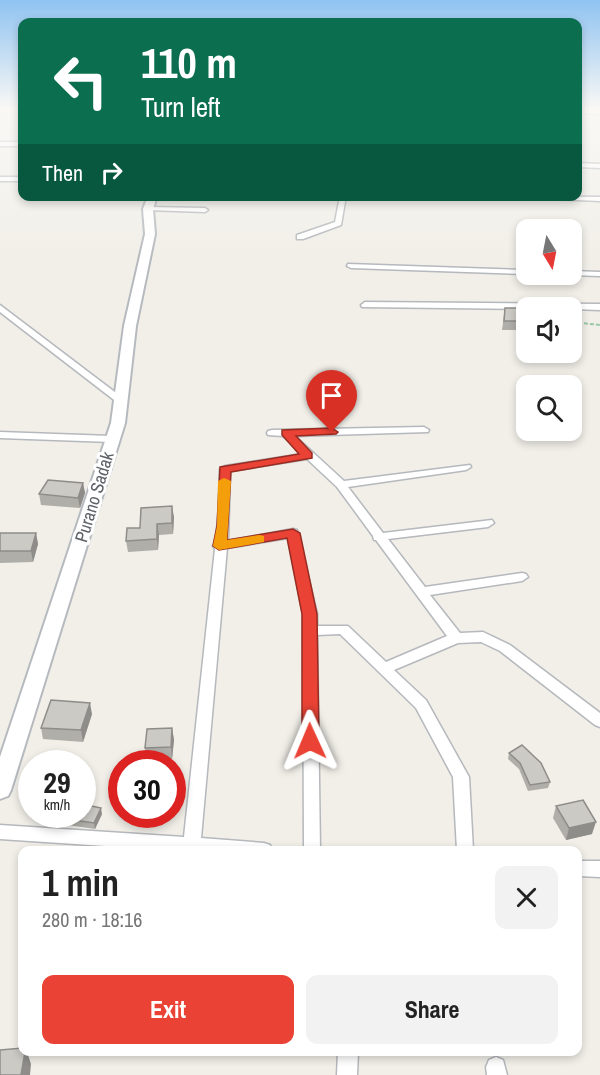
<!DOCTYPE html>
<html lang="en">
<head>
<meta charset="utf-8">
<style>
	body { margin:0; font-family:"Archivo Narrow",sans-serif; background:#f2f2f2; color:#222; height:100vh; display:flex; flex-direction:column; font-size:22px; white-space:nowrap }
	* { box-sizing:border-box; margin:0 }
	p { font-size:20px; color:#767676 }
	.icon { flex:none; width:33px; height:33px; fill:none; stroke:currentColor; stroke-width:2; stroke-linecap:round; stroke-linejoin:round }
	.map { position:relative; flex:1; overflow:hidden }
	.panel { position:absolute; left:18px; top:846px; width:564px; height:210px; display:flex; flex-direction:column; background:#fff; border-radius:12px; box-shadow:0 3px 9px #0003 }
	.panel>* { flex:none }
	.hud { position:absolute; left:18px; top:18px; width:564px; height:183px; border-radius:12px; box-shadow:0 3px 9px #0003; background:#0b6e4f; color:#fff; overflow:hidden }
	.needle { width:39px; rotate:170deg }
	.buttons { position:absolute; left:516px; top:219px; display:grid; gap:12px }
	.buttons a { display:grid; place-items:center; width:66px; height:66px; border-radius:12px; background:#fff; box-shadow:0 3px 9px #0003; font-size:30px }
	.speed { position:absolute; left:18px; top:750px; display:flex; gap:12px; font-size:30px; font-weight:700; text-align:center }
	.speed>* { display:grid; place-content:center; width:78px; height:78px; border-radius:50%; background:#fff; box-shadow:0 3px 9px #0003; line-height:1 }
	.speed small { font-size:15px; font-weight:400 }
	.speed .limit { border:9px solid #d22; background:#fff; color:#111 }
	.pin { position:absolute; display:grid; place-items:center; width:51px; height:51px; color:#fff; margin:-62px -26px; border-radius:50% 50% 50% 0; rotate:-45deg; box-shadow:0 0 6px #0007 }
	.pin .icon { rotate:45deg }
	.me { position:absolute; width:66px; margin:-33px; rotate:359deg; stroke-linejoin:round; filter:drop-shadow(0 0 4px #0008) }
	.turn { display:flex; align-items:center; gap:21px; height:126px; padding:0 24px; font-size:27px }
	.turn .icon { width:78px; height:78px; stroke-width:2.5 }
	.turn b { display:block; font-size:42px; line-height:51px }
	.then { display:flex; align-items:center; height:57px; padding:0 24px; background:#0003; gap:12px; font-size:22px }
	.round { display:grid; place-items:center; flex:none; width:63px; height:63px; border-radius:12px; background:#f2f2f2 }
	.summary { display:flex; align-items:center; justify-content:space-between; height:102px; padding:0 24px }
	h1 { font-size:36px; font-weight:700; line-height:45px }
	.primary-button { display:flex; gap:12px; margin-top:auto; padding:12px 24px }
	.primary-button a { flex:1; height:69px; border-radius:12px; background:#ea4335; color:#fff; font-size:24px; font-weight:700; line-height:69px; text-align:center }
	.primary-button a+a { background:#f2f2f2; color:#222 }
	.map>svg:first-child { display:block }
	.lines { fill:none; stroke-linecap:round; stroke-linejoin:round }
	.minor-casing { stroke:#b5b8bc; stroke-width:3 }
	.secondary-casing { stroke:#b6babf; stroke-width:4 }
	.path { stroke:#9cc7a9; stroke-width:2; stroke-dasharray:4 2; stroke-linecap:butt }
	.minor { fill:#fff; fill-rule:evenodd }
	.secondary { fill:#fff; fill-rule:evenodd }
	.wall { fill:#afaea9 }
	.shaded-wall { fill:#8f8d8a }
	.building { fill:#cccac5; stroke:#8f8d8a; stroke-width:1.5 }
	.route { fill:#ea4335; stroke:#982c22; stroke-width:1.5 }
	.slow { fill:#f59e0b }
	.labels { text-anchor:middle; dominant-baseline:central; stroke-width:6; stroke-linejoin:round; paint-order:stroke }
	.street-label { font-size:18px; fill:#5f6368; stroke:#fff }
</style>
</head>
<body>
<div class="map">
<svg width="600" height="1075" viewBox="0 0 600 1075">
	<rect width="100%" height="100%" fill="#f1efe8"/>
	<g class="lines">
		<defs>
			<g id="minor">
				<path d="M578,109L600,110V114L578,113Z"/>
				<rect x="0" y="142" width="22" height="4"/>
				<path d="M578,163L600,164V168L578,167Z"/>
				<rect x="0" y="177" width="22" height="4"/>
				<path d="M340,196H346L341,225L303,239H297V235L335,222Z"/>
				<path d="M528,196L600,197V201L531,198Z"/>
				<path d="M148,207L205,208L208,210L205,212L146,210L145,209Z"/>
				<path d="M348,264L526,270V274L351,268L347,266Z"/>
				<path d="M572,271L600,272V276L569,275L572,274Z"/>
				<path d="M365,302L600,304V310L572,309V308L526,309L362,307L361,305Z"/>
				<path d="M0,305L124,399V403H118L0,312Z"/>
				<path d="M424,427L429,430L428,432L295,436L344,481L470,465L471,467L466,470L348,487L383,533L492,520L494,523L488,527L388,539L425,587L522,573L526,574L528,577L522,581L430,595L460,633L483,632L510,645L600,713V727L595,725L500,651L481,642L458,643L394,670L426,700L469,777L473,850H457L453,777L416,708L340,634L317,635L320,850H304L303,614L288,538L227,548L201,838L264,843L270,845L272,850H165L0,839V825L184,837L215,549L213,546C220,534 219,486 220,469L225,466L302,454L283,436L268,435L267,433L268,431L272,430ZM307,459L337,487L373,536L374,540H376L447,636L386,662L348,626H317V614L297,530L293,529L228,541L230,471Z"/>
				<path d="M0,432L111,436L116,439L111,442L0,438Z"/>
				<path d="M578,861H600V877L578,876Z"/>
				<path d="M338,1052H358L357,1075H337Z"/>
				<path d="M496,1057L503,1060L507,1075H487L486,1067L489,1060Z"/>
			</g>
			<path id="secondary" d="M148,196H157L153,209L155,234L136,326L125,423L11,790L8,796L0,799V757L111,423L124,326L145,234L143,209Z"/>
		</defs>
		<use href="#minor" class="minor-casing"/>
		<use href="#secondary" class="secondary-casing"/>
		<path class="path" d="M572,322L600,325"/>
		<use href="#minor" class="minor"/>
		<use href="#secondary" class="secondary"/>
	</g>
	<g class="wall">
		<path d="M505,308H526V330H502Z"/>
		<path d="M83,483L85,493L80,508L41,505L39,494Z"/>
		<path d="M174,517L173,534L159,535L158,550L128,552L126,541L140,528Z"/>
		<path d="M0,533H36L38,544L33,562L0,563Z"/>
		<path d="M92,714L83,742L43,739L41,728Z"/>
		<path d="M172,728L174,740L172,759L147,760L145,748Z"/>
		<path d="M509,753L550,782L548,788L528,791L519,769L508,759Z"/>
		<path d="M32,765V802H29L26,791Z"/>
		<path d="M556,806L592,834L566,840L553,818Z"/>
		<path d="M102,814L95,829L67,825L66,819Z"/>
	</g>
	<g class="shaded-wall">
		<path d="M83,483L85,493L80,508L78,498Z"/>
		<path d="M172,506L174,517L173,534L172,523Z"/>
		<path d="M157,524L159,535L158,550L157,539Z"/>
		<path d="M36,533L38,544L33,562L31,551Z"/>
		<path d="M90,703L92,714L83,742L81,730Z"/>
		<path d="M172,728L174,740L172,759L171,747Z"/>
		<path d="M101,808L102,814L95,829L94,823Z"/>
		<path d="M596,822L592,834L566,840L569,828Z"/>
		<path d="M25,1052H27L31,1064L30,1075H21Z"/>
	</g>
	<g class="building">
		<path d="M505,308H526V321H504Z"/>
		<path d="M48,480L83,483L78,498L39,494Z"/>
		<path d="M172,506V523L157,524V539L126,541L127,528H140L141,508Z"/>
		<path d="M0,533H36L31,551H0Z"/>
		<path d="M51,700L90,703L81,730L41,728Z"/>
		<path d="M172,728L171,747L145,748L147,729Z"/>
		<path d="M522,745L541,763L550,782L530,785L520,763L509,753Z"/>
		<path d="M30,765H32V790L26,791Z"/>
		<path d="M583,800L596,822L569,828L556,806Z"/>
		<path d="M82,804L101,808L94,823L66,819L68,814H82Z"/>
		<path d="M22,1048V1052H25L21,1075H0V1050Z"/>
	</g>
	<linearGradient id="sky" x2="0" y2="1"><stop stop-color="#8fc3f1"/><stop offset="0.42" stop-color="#f9f8f5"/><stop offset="1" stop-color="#f9f8f5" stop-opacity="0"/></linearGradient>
	<rect width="600" height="258" fill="url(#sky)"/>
	<path class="route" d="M332,428L338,432L336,434L296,436L312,453V458L231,472L227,540L293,529L300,533L317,614L319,741L316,746H304L302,741V614L287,538L219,550L213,546L217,526L220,467L299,454L282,435V430Z"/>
	<path class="slow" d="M224,478L231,481L227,540L259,535L264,536V542L219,550L213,546L217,526L218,481Z"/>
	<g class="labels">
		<g class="street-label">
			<text transform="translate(94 497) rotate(-73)">Purano Sadak</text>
		</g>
	</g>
</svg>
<div class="buttons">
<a><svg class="needle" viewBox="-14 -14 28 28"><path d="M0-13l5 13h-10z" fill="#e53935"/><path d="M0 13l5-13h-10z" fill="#767676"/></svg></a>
<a><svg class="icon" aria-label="sound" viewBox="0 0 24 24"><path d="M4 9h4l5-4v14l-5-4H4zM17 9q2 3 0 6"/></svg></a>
<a><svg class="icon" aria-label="search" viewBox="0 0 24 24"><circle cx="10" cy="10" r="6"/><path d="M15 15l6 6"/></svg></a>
</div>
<div class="speed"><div>29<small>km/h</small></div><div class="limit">30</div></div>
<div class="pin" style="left:332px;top:432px;background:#d93025"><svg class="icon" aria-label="arrive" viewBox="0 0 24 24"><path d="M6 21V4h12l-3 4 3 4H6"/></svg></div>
<svg class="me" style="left:310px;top:741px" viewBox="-20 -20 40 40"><path d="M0-17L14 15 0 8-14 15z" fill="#ea4335" stroke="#fff" stroke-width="4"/></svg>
<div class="hud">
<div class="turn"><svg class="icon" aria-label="left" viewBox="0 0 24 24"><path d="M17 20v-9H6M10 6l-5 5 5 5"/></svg><div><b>110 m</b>Turn left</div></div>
<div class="then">Then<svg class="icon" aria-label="right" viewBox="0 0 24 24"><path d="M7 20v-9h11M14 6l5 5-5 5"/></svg></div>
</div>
<section class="panel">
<div class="summary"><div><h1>1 min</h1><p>280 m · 18:16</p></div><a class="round"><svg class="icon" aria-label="close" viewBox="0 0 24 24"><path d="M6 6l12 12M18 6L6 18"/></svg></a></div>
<div class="primary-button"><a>Exit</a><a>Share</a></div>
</section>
</div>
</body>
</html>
